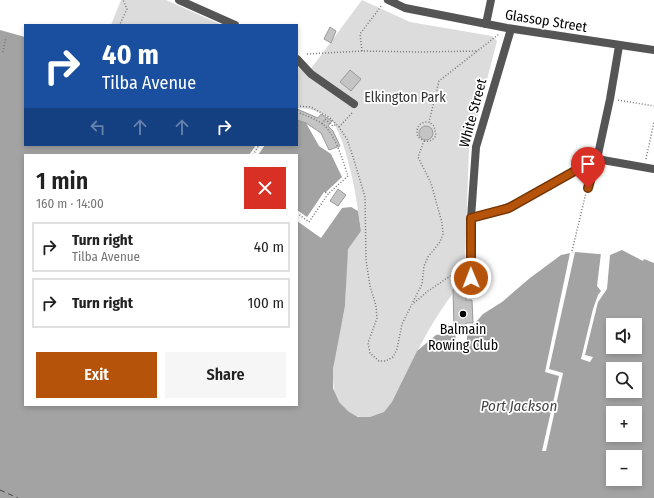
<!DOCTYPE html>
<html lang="en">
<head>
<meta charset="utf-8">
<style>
	body { margin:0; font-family:"Fira Sans Condensed",sans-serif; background:#f6f6f6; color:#222; height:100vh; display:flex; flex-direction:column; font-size:15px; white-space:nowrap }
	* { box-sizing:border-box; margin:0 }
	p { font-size:13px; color:#767676 }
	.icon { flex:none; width:22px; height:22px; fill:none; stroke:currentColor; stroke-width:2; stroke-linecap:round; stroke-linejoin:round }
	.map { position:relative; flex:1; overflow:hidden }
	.drawer { position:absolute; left:24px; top:154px; width:274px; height:252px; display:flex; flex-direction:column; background:#fff; border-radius:0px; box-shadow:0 2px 6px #0003 }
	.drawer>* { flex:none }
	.hud { position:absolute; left:24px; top:24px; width:274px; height:122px; border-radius:0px; box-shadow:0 2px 6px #0003; background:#1a4fa0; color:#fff; overflow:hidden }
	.controls { position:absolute; left:606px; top:318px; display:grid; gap:8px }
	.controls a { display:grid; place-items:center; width:36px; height:36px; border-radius:0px; background:#fff; box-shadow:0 2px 6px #0003; font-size:20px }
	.pin { position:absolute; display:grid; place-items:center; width:34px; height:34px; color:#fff; margin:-41px -17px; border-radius:50% 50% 50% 0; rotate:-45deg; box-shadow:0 0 4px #0007 }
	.pin .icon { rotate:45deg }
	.me { position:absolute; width:44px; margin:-22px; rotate:359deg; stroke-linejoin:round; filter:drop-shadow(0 0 3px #0008) }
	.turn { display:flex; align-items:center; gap:14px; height:84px; padding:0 12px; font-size:18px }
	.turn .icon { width:52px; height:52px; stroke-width:2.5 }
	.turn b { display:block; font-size:28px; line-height:34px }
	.lanes { display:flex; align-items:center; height:38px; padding:0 12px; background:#0003; justify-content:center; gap:20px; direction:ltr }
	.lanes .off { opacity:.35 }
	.round { display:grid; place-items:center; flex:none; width:42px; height:42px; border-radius:0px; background:#f6f6f6 }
	.headline { display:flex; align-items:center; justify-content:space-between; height:68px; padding:0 12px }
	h1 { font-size:24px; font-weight:600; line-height:30px }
	.action { display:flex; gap:8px; margin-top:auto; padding:8px 12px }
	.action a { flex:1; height:46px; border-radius:0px; background:#b45309; color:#fff; font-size:16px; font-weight:600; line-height:46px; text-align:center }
	.action a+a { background:#f6f6f6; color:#222 }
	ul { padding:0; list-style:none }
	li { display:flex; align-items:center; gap:12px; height:50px; margin:0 8px 6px; padding:0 4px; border:2px solid #e0e0e0; border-radius:0px }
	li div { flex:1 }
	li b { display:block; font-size:15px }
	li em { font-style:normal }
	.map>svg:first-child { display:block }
	.green { fill:#dcdcdc }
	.water { fill:#a3a3a3; fill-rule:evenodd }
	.pier { fill:#fff }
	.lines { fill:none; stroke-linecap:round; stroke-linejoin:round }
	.ferry { stroke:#444; stroke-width:1; stroke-dasharray:5 4; stroke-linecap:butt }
	.building { fill:#c4c4c4; stroke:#999 }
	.path { stroke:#777; stroke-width:1.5; stroke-dasharray:1 2; stroke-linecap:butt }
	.lane { stroke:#555; stroke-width:4 }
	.street { stroke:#555; stroke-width:8 }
	.route-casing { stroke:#753606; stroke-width:10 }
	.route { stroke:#b45309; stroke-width:7 }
	.poi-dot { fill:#000; stroke:#fff; stroke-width:1.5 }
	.labels { text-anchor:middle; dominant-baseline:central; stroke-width:3.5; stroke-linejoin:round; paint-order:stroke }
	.street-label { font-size:14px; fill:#000; stroke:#fff }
	.park-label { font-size:14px; fill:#333; stroke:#fff }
	.poi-label { font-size:14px; fill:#000; stroke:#fff }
	.water-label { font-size:15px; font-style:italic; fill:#444; stroke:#fff }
</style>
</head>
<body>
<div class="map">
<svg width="654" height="498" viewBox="0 0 654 498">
	<rect width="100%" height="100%" fill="#fff"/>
	<g class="green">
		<path d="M121,0H166L222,25H111Z"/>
		<path d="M362,0L410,22L492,36L497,41L469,149L465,263L469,274C448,297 431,324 417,352C409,365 395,406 383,413C373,418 361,419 351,414C317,396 341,334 345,306C347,288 344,269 347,251C349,244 357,236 361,231C357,200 352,170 342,141C339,135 337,127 333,122C325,112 309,108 297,108V67L307,74Z"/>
	</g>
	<g class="water">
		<path d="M0,30L25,37V145H256L249,155H25V405H297V221L321,238L342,208L351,207L358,211L361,231L348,249L345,306L333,369V388L339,402L349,412L358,417H370L384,412L392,402L417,351L436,335L469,330L483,314L502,302L530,278L561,255L575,252L610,255L622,250L643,261L644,259L654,263V498H0ZM613,325H635V347H613ZM613,369H635V391H613ZM613,413H635V435H613ZM613,457H635V479H613Z"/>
		<path d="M297,120L306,123L319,146L331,154L342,177L326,192H324L307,217L297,210V155H258L265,145H297Z"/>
	</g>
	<g class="pier">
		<path d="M575,252L549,369L563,373L546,451H542L559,376L545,372L570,253Z"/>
		<path d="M601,253L610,255L607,289L598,302L585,355L593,357L590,362L581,359L593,309L598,295L601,291L597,286Z"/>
		<path d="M473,323V331H467V342H456L455,331H446L468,328Z"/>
	</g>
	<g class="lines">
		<path class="ferry" d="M0,490L18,498"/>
	</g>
	<g class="building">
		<path d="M330,27L336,31L331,43L324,39Z"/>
		<path d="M350,70L361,79L351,91L340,82Z"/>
		<path d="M297,109L318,118L321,114L332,121L328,126L333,131L340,146L329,150L321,133L306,123L297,120Z"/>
		<circle cx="426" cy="133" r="7"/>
		<path d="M338,189L346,195L338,206L330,201Z"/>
		<path d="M453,289H466V300H472L473,323H466V327L454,328Z"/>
	</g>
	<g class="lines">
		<g class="path">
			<path d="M122,25L120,24L127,9L123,0"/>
			<path d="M362,51L360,34L382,5"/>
			<path d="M3,52L6,37"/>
			<path d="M307,54L362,51L420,52L478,51"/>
			<path d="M618,100L654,106"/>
			<path d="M297,106L311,107L330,118L339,127L347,139L354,160L365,197L366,260L370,286L376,306L377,318L368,343L370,353L379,361H386L393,357L397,349L402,324L422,284L424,266L428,257L440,242L443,234L442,223L431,183L418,157L424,141L418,137C415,129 419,121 429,122L439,81L499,34"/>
			<path d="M297,112C307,116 317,119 325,126C336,137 343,161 348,176L328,194"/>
			<path d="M322,124L325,119L333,126L337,124"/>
			<path d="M339,127L353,112"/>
			<path d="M424,141C429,142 434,140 436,135L434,126L429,122"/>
			<path d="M253,155L259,145"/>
			<path d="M646,159L654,122"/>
			<path d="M297,213L309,222L328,194L325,192"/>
			<path d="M572,251L586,193"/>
			<path d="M414,303L428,291L462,268"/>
		</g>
		<path class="lane" d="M588,188L596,160"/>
		<g class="street">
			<path d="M179,0L235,25"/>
			<path d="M388,0L405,8L507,28L654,50"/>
			<path d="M486,24L491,0"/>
			<path d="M297,59L311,74L354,104"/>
			<path d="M597,159L610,99L619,46"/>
			<path d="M597,159L654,169"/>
			<path d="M471,218L500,210L516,204L597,159"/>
			<path d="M471,279V218L476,147L511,29"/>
		</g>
	</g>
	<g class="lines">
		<defs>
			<path id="route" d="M471,278V218L509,208L596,159L588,188"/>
		</defs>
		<use href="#route" class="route-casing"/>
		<use href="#route" class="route"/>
	</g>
	<circle class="poi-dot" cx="463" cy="314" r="4"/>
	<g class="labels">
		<g class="street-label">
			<text transform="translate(546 21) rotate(9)">Glassop Street</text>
			<text transform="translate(473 113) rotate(-75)">White Street</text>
		</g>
		<g class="park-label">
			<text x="405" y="97">Elkington Park</text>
		</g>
		<g class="poi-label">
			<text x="463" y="329">Balmain<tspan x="463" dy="16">Rowing Club</tspan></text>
		</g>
		<g class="water-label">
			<text x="519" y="406">Port Jackson</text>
		</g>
	</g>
</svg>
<div class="controls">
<a><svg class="icon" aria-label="sound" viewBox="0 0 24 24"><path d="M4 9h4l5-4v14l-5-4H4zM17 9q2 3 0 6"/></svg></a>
<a><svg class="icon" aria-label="search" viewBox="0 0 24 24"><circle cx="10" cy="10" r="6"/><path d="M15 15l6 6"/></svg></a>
<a>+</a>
<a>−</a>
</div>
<div class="pin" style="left:588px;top:188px;background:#d93025"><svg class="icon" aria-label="arrive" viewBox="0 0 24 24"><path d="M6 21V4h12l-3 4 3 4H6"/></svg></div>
<svg class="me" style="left:471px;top:278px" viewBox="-20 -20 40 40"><circle r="17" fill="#b45309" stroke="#fff" stroke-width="3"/><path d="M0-11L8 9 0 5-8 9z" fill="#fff"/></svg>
<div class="hud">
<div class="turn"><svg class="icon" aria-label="right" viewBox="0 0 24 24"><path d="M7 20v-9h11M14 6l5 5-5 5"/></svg><div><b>40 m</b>Tilba Avenue</div></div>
<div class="lanes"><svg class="icon off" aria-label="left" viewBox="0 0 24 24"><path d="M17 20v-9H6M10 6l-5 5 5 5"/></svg><svg class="icon off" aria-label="ahead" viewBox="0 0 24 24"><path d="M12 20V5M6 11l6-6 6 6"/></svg><svg class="icon off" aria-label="ahead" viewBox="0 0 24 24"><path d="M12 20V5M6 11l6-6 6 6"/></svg><svg class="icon" aria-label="right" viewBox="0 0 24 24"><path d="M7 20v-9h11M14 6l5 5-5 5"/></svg></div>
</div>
<section class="drawer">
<div class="headline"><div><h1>1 min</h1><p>160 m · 14:00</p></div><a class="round" style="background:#d93025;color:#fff"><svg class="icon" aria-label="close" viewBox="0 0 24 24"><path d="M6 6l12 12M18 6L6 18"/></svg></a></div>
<ul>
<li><svg class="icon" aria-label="right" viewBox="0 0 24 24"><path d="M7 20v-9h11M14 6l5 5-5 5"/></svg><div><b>Turn right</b><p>Tilba Avenue</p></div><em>40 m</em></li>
<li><svg class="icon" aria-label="right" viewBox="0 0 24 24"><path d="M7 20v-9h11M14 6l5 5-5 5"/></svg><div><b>Turn right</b></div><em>100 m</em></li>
</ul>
<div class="action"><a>Exit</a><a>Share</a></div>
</section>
</div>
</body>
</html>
